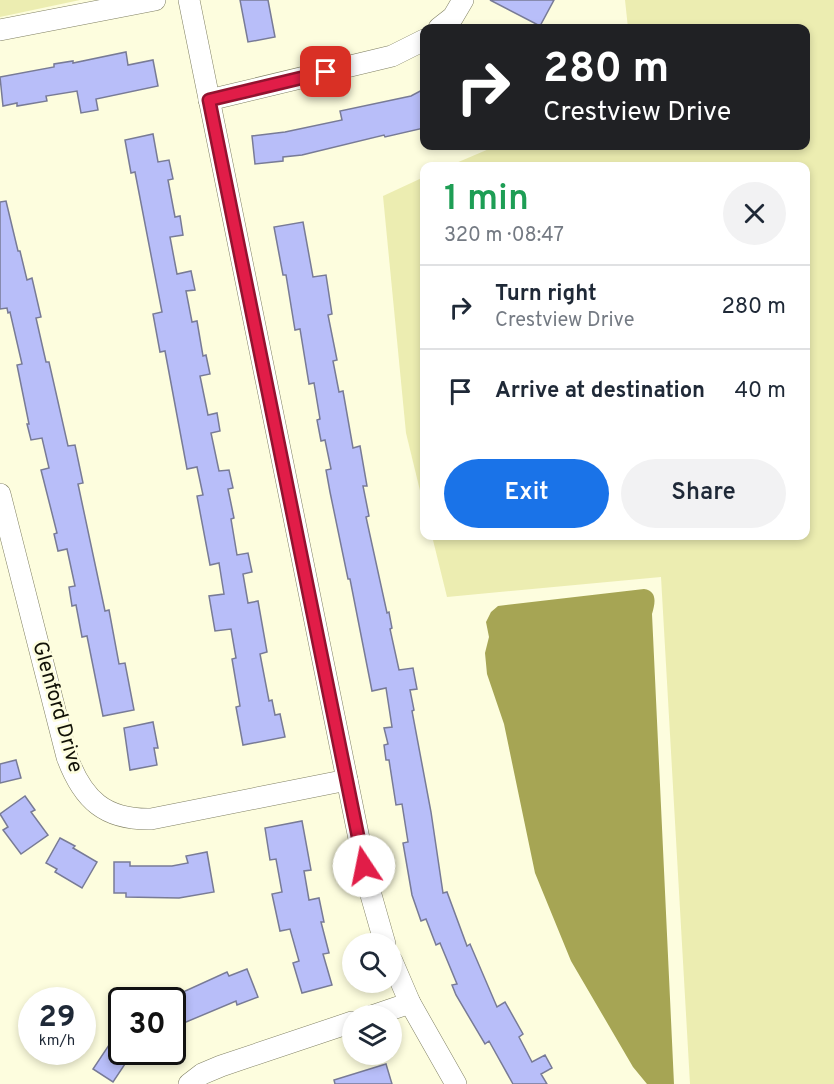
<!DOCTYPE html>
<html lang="en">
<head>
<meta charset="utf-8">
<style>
	body { margin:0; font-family:Overpass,sans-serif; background:#f2f2f3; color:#1f2937; height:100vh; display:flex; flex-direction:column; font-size:22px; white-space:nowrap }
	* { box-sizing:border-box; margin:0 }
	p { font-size:20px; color:#747a83 }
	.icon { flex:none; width:33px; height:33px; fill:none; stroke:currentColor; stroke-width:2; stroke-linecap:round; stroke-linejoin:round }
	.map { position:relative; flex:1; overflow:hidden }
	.panel { position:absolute; left:420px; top:162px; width:390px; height:378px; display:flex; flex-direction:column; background:#fff; border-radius:12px; box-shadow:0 3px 9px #0003 }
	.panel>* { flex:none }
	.hud { position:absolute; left:420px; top:24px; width:390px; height:126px; border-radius:12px; box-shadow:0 3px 9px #0003; background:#202124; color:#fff; overflow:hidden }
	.tools { position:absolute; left:342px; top:933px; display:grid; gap:12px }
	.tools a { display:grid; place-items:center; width:60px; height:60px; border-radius:50%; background:#fff; box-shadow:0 3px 9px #0003; font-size:30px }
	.speed { position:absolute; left:18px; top:987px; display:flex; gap:12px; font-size:30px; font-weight:700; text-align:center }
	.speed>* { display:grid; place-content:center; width:78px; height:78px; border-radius:50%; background:#fff; box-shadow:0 3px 9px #0003; line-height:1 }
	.speed small { font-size:15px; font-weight:400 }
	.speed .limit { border:3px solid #111; border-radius:9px; background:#fff; color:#111 }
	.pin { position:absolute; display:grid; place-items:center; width:51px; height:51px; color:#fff; margin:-26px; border-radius:12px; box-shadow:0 3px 9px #0006 }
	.me { position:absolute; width:66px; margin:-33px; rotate:349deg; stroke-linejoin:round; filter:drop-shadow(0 0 4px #0008) }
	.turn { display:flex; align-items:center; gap:21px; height:126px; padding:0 24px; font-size:27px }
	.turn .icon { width:78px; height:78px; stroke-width:2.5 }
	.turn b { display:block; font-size:42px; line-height:51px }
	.round { display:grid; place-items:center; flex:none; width:63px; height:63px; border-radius:32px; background:#f2f2f3 }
	.headline { display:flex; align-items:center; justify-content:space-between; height:102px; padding:0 24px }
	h1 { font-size:36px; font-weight:600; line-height:45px; color:#1e9e55 }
	.button { display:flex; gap:12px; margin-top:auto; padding:12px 24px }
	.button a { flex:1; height:69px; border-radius:36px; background:#1a73e8; color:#fff; font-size:24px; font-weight:600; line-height:69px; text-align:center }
	.button a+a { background:#f2f2f3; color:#1f2937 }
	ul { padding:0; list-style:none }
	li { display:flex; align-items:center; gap:18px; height:84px; padding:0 24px; border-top:2px solid #e0e1e3 }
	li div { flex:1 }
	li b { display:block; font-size:22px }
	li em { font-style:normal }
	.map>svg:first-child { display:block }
	.green { fill:#ecedb1 }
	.water { fill:#a6a554 }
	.building { fill:#b8bef9; stroke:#787b96; stroke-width:1.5 }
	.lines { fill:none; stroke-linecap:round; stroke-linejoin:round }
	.street-casing { stroke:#808064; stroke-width:22 }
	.street { stroke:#fff; stroke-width:21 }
	.route-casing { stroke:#92132f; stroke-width:15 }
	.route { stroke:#e11d48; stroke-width:10 }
	.labels { text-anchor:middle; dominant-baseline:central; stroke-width:5; stroke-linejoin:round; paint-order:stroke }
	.street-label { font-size:21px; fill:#121208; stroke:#fdfdde }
</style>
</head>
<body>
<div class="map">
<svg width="834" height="1084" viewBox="0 0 834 1084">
	<rect width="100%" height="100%" fill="#fdfdde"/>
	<g class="green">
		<path d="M0,0H80L0,17Z"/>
		<path d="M625,0H834V1084H690L661,577L447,597L432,536H806V166H449L496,146H806V28H628Z"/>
		<path d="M424,177V507L406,433L383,196Z"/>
	</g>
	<path class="water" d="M644,589C658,591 655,604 652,614L674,1084H647L633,1067L571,961L535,873L504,724L487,674L485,653L489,637L486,622L491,612L498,606Z"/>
	<g class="building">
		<path d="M240,0H268L275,37L248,42Z"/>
		<path d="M490,0H554L540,26Z"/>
		<path d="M126,52L128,65L153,60L158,86L96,99L98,110L81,113L77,91L46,96L47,101L17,106V103L3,106L0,77L54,67V64L73,61V63Z"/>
		<path d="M424,89V128L385,137L384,135L302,155L283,157V161L255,164L252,136L285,132L342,120L340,111L411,96Z"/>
		<path d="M153,134L158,162L169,160L173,179L168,180L175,217L180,216L183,235L170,237L177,274L191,271L195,290L186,291L192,322L197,321L203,356L206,355L210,374L200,376L208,415L217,413L220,431L211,433L219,471L229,470L233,488L228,489L234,518L231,519L237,555L248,553L252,572L243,574L248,603L258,601L267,652L260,654L269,701L272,700L275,715L280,714L285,737L243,745L236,707L240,706L232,659L236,658L231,629L215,631L209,596L224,594L219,563L210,565L197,496L203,495L197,467L187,469L165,351L160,352L153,314L162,312L135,172L131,173L125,140Z"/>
		<path d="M6,201L18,251H20L27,280L32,278L41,317L36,318L46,362H49L68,446L75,445L83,483L78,484L105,611L109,610L119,664L125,663L134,710L103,716L87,636L82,637L76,605L72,606L69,587L75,586L67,549L58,551L54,534L57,533L41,470L49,468L42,438L31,440L27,424H29L17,365L22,364L10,312L8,313L7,308L0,309V202Z"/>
		<path d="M303,222L313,277L326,275L332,314L328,315L337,360L333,361L339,392L343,391L353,448L360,446L367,486H363L369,516L366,517L387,613L389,612L392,628L390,629L399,670L413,668L417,689L410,690L414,710L412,711L431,812L443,893L447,892L467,946L470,944L497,1007L505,1002L523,1034L519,1037L532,1062L545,1055L552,1068L541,1074L547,1084H513L489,1041L485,1044L456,995L452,985L457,984L440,943L436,945L426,919L421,921L412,895L403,843L408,842L402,804L396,805L389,760H386L384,745L388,744L384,728L392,727L386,688L372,691L350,579H348L330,492L326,470L331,469L325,440L321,441L317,420L320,419L314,383L309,384L300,329L295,330L286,275H283L274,227Z"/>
		<path d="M153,722L158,748H154L157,765L130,770L124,728Z"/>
		<path d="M16,760L21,778L0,783V764Z"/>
		<path d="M25,796L35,810L31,812L48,835L21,854L3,830L8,827L0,814Z"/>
		<path d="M302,821L311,870L304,871L309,900L319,898L324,922H321L329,953L323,954L332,985L302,993L293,963L299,961L290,929L280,931L272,894L282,892L276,859L270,860L265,828Z"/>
		<path d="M60,838L75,846L73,848L97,862L82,888L55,872L57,869L46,863Z"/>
		<path d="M207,852L214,892L179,898L126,897V893H114V862H130V866H172L188,863L186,856Z"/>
		<path d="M247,969L258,997L237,1005L236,1001L179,1025L178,1021L172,1023V997L227,972L229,976Z"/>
		<path d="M109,1045L119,1052H133L113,1082L93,1069Z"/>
		<path d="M386,1064L392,1084H335L334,1080Z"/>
	</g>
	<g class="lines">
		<defs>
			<g id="street">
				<path d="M189,0L369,888L385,944"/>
				<path d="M439,28L453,17L463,0"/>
				<path d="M0,30L155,0"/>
				<path d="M209,100L392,56L424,40"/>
				<path d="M0,494L67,757C83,800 105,820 151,819L347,780"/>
				<path d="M392,961L410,1003L456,1084"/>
				<path d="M372,1016L410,1003"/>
				<path d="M189,1084L202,1074L221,1066L352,1022"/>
			</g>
		</defs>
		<use href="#street" class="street-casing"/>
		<use href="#street" class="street"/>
	</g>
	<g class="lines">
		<defs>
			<path id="route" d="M326,72L209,100L364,866"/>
		</defs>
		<use href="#route" class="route-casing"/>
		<use href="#route" class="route"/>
	</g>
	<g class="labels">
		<g class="street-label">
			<text transform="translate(57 707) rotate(74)">Glenford Drive</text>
		</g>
	</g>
</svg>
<div class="tools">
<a><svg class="icon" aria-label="search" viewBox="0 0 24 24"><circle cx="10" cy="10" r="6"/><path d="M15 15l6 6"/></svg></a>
<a><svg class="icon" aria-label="layers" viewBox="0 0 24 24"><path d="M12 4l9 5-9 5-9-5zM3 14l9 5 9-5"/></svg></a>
</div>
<div class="speed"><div>29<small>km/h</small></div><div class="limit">30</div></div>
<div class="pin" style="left:326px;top:72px;background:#d93025"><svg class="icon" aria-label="arrive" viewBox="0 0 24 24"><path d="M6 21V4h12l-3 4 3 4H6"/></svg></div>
<svg class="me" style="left:364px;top:866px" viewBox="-20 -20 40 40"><circle r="19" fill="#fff"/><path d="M0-13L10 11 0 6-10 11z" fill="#e11d48"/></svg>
<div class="hud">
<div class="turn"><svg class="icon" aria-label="right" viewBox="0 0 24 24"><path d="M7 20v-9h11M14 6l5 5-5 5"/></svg><div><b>280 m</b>Crestview Drive</div></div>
</div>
<section class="panel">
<div class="headline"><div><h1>1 min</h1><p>320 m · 08:47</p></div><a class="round"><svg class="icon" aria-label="close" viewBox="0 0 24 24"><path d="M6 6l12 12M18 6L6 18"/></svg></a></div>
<ul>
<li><svg class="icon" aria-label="right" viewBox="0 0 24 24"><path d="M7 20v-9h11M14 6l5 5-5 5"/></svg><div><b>Turn right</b><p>Crestview Drive</p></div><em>280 m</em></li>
<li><svg class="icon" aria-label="arrive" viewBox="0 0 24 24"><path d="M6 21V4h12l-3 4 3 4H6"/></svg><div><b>Arrive at destination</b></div><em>40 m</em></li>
</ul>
<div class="button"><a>Exit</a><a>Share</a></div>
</section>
</div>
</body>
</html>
